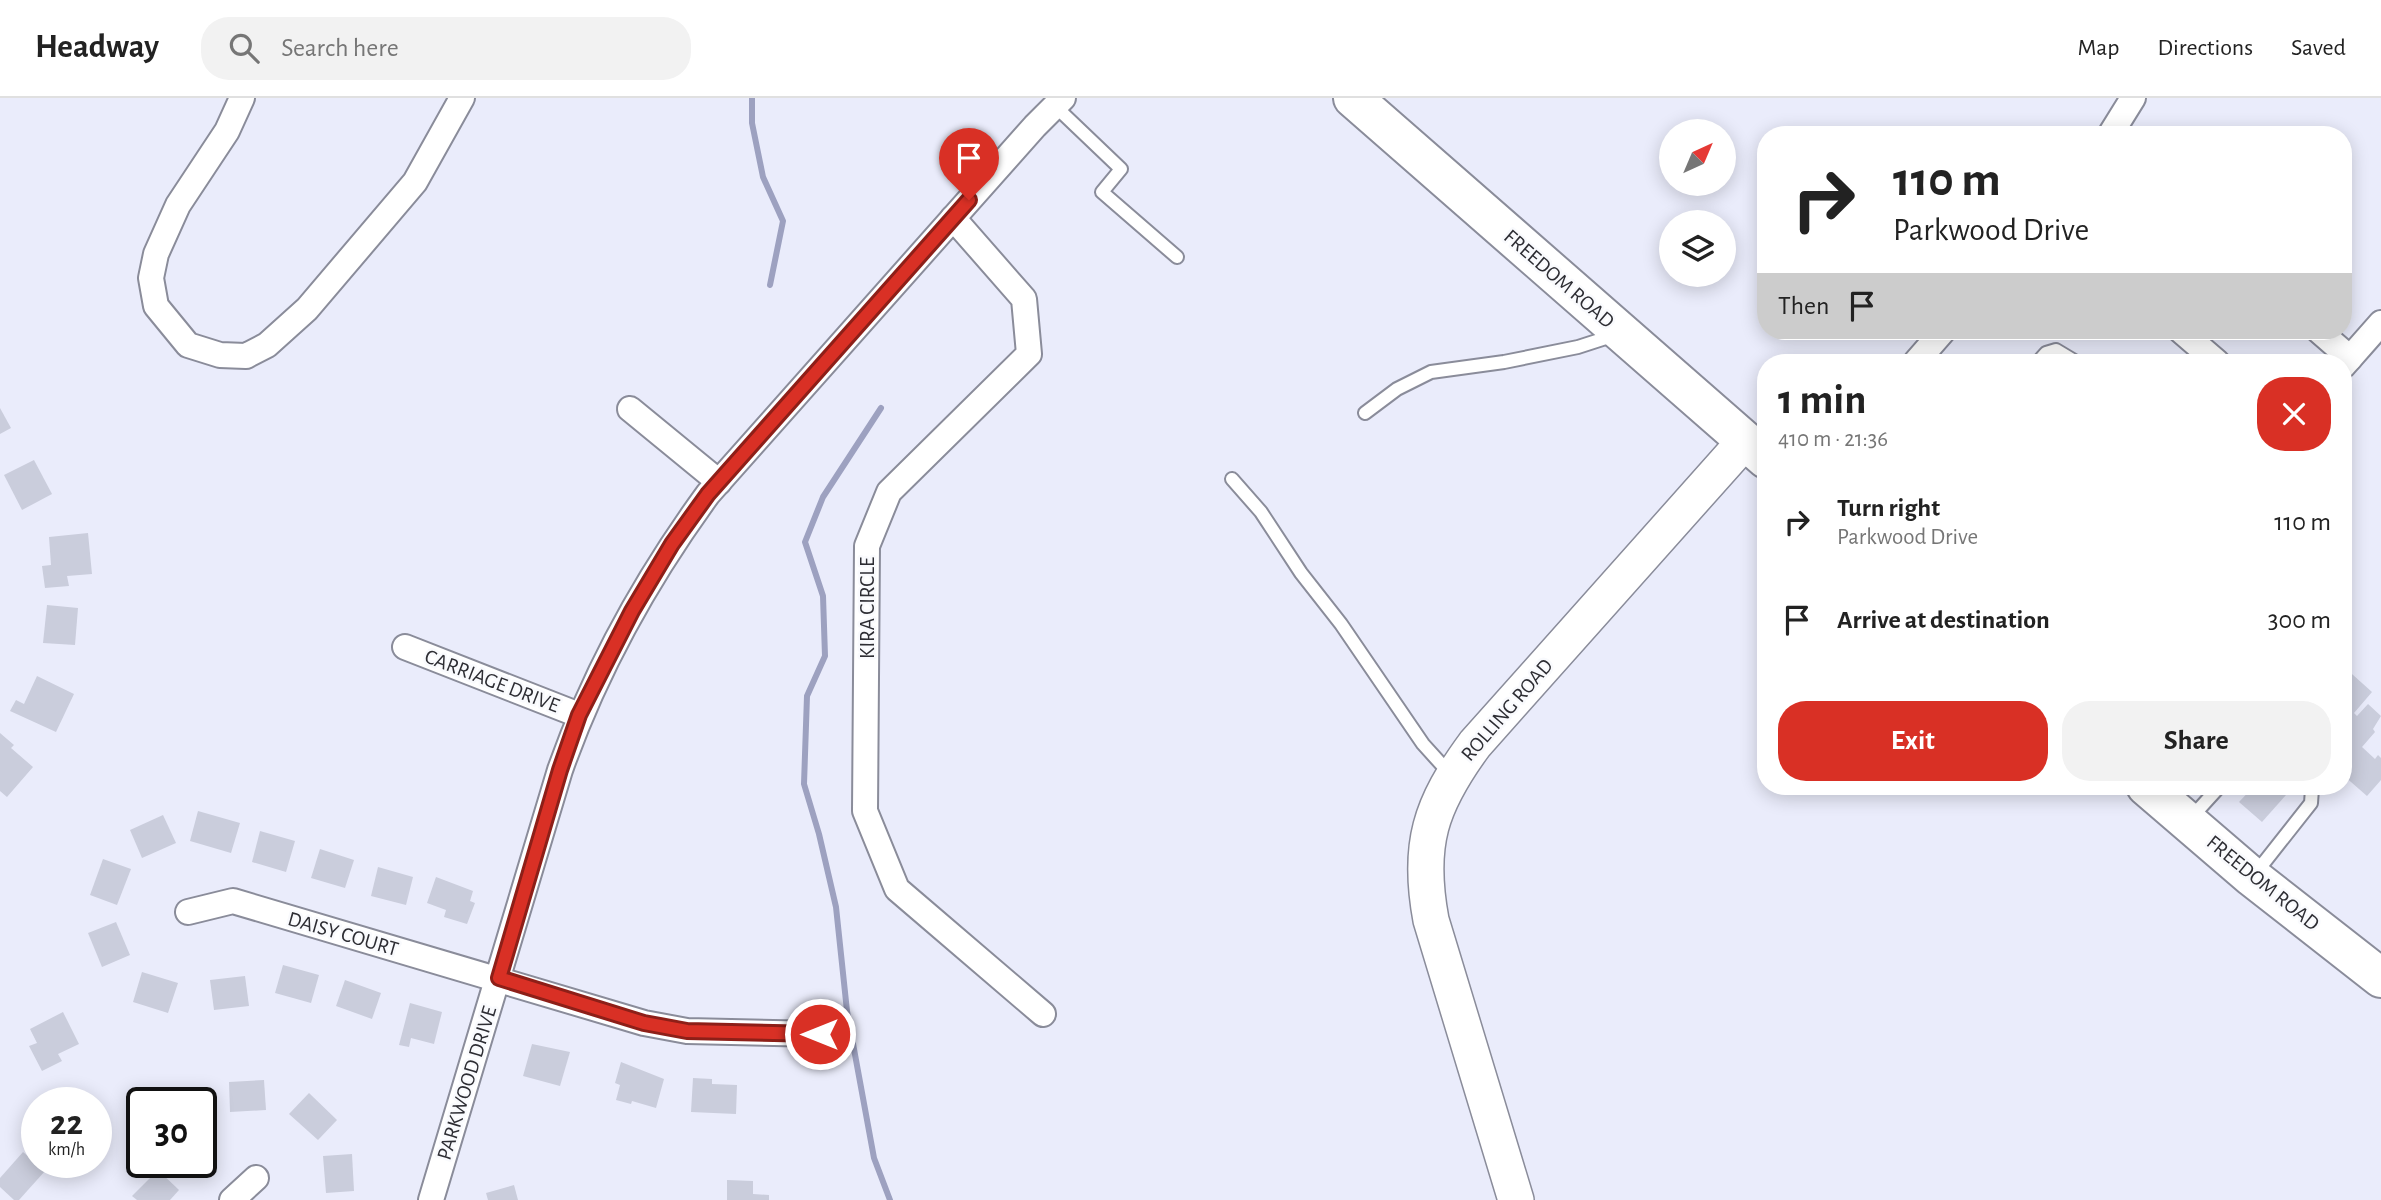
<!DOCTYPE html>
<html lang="en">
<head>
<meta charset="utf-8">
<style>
	body { margin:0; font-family:"Alegreya Sans",sans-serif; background:#f2f2f2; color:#222; height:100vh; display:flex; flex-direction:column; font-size:26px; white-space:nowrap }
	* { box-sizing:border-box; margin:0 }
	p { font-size:23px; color:#767676 }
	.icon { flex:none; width:38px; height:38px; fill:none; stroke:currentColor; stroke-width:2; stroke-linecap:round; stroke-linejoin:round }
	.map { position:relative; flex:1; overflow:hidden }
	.side { position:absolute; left:1757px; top:256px; width:595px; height:441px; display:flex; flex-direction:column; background:#fff; border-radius:28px; box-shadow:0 4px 18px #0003 }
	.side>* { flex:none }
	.hud { position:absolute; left:1757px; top:28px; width:595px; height:214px; border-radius:28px; box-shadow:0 4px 18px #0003; background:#fff; color:#222; overflow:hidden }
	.needle { width:46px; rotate:44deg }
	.tools { position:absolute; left:1659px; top:21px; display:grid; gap:14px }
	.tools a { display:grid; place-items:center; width:77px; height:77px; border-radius:50%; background:#fff; box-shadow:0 4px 18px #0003; font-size:35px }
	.speed { position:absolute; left:21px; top:989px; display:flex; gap:14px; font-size:35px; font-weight:700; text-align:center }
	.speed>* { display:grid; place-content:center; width:91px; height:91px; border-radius:50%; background:#fff; box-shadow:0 4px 18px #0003; line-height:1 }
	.speed small { font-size:18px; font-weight:400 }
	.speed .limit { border:4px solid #111; border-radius:10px; background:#fff; color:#111 }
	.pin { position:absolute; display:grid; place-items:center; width:60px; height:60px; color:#fff; margin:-72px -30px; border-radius:50% 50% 50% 0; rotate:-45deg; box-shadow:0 0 7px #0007 }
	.pin .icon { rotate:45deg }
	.me { position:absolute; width:77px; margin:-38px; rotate:270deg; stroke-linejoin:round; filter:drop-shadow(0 0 5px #0008) }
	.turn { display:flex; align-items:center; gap:24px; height:147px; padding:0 21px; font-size:32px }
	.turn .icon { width:91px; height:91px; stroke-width:2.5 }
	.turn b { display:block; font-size:49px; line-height:60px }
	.then { display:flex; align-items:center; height:66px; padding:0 21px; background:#0003; gap:14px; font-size:26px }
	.round { display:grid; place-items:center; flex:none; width:74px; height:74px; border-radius:28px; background:#f2f2f2 }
	.summary { display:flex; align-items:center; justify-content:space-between; height:119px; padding:0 21px }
	h1 { font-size:42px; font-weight:700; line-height:52px }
	.action { display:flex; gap:14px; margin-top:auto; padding:14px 21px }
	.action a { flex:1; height:80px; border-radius:28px; background:#d93025; color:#fff; font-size:28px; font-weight:700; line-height:80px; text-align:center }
	.action a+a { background:#f2f2f2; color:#222 }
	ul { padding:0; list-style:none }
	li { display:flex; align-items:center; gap:21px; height:98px; padding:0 21px }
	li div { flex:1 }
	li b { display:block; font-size:26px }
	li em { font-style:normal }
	header { display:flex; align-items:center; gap:42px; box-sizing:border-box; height:98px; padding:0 35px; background:#fff; border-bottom:2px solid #e0e0e0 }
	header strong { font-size:33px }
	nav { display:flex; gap:38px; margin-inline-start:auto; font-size:24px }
	.search { width:490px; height:63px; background:#f2f2f2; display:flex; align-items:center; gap:18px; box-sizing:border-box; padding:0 24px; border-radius:28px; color:#767676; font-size:26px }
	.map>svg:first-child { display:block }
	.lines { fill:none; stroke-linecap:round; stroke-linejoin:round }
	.stream { stroke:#9da1c0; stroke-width:6 }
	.building { fill:#cacddc }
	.lane-casing { stroke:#8a8c9a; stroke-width:16 }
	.street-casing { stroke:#8a8c9a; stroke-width:28 }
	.secondary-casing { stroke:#8a8c9a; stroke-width:38 }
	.primary-casing { stroke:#8a8c9a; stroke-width:42 }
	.lane { stroke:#fff; stroke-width:12 }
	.street { stroke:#fff; stroke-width:24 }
	.secondary { stroke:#fff; stroke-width:35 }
	.primary { stroke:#fff; stroke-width:38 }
	.route-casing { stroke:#8d1f18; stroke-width:18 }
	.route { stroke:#d93025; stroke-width:12 }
	.labels { text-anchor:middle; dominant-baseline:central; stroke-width:5; stroke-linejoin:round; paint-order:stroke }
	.street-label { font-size:21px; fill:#2d2d33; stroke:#f9fafd }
</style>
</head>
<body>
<header>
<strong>Headway</strong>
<div class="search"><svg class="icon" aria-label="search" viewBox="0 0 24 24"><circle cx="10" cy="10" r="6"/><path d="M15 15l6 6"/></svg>Search here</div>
<nav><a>Map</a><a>Directions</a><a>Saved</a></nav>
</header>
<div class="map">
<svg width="2381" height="1102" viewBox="0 0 2381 1102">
	<rect width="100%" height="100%" fill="#eaecfb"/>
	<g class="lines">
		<g class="stream">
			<path d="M752,0V25L763,79L783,123L770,187"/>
			<path d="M881,310L823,399L805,444L823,498L825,558L807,598L804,686L819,736L836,809L847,913L874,1060L890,1102"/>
		</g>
	</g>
	<g class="building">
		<path d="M0,310L11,330L0,336Z"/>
		<path d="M34,362L52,396L22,412L4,377Z"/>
		<path d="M88,435L92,476L67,478L69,488L45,490L42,468L51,467L49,439Z"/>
		<path d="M47,507L78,510L75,547L43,545Z"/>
		<path d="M2343,568L2372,594L2354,615L2357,618L2368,606L2381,618L2373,631L2375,634L2362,649L2375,661L2378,657L2381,660V682L2367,698L2343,677Z"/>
		<path d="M37,578L74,596L56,634L10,613L16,602L24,606Z"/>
		<path d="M0,635L14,647L11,650L33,669L7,699L0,693Z"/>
		<path d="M2254,688H2294L2262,724L2239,704Z"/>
		<path d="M198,713L240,725L231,755L190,743Z"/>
		<path d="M163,717L176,745L142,760L130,732Z"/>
		<path d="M260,733L295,743L286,774L252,764Z"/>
		<path d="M320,751L354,762L345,790L311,780Z"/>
		<path d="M103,761L131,771L117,807L90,797Z"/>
		<path d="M378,769L413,779L406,807L371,798Z"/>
		<path d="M436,779L473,793L470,803L475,805L467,826L444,819L446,812L427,805Z"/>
		<path d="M116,824L130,857L102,869L88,835Z"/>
		<path d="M283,867L319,877L311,905L275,895Z"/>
		<path d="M142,874L178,885L168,915L133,904Z"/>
		<path d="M245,878L249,908L214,912L210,882Z"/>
		<path d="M345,882L381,895L372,921L336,908Z"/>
		<path d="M410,905L442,914L434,946L411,940L409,949L399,947Z"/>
		<path d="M63,914L79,946L58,956L62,963L42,973L29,948L37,945L30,931Z"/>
		<path d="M532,946L570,954L560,988L523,978Z"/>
		<path d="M621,964L664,981L656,1010L632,1003L631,1006L616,1002L620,987L615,985Z"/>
		<path d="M693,980L712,981V986L737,987L736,1016L691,1014Z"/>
		<path d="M264,982L266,1012L230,1014L229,984Z"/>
		<path d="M309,995L337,1022L318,1042L289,1016Z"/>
		<path d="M49,996L78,1004H47Z"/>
		<path d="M23,1054L45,1073L19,1102H14L0,1089V1080Z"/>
		<path d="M352,1056L354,1093L326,1095L323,1058Z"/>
		<path d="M158,1072L179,1092L170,1102H137L132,1098Z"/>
		<path d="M727,1082L753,1083V1096L769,1097V1102H727Z"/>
		<path d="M514,1087L518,1102H488L486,1095Z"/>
	</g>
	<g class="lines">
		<defs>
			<g id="lane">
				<path d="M1055,8L1121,71L1102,94L1177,159"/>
				<path d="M2038,264L2046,255L2056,252L2076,264"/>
				<path d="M1365,315L1397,291L1431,274L1504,264L1578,249L1615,237"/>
				<path d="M1232,381L1261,414L1301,475L1341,526L1423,646L1452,678"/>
				<path d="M2190,721L2220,688"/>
				<path d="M2255,776L2311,705L2312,691L2309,688"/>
			</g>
			<g id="street">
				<path d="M242,0L227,33L178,107L156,156L151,180L156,208L188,247L220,257L246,258L267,247L307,211L415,84L462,0"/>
				<path d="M2110,37L2133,0"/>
				<path d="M953,120L1024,201L1029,256L889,394L867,448L865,713L897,791L1043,916"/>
				<path d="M2181,233L2217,264"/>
				<path d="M2319,233L2350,260"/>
				<path d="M1916,264L1943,233"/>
				<path d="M2343,268L2381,225"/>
				<path d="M630,311L719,384"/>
				<path d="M405,549L579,617"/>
				<path d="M188,814L233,803L644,925L687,933L820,936"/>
				<path d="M232,1102L256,1080"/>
				<path d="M431,1102L560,672C595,573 646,481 708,396L1035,28L1063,0"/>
			</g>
			<path id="secondary" d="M1516,1102L1431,822C1417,747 1430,707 1475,646L1745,343"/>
			<g id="primary">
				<path d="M1353,0L1766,361"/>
				<path d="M2146,688L2252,779L2381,880"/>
			</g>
		</defs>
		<use href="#lane" class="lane-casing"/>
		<use href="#street" class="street-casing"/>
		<use href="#secondary" class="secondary-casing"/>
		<use href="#primary" class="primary-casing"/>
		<use href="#lane" class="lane"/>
		<use href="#street" class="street"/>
		<use href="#secondary" class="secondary"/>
		<use href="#primary" class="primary"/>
	</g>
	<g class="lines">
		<defs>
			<path id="route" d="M820,936L687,933L644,925L499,880L560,672L579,617L632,513L672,446L708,396L969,102"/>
		</defs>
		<use href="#route" class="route-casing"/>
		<use href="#route" class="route"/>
	</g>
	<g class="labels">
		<g class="street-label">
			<text transform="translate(1559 181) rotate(41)">FREEDOM ROAD</text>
			<text transform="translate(867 510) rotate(-90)">KIRA CIRCLE</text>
			<text transform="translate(492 583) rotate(21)">CARRIAGE DRIVE</text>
			<text transform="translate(1507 612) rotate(-49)">ROLLING ROAD</text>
			<text transform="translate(2263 785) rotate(39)">FREEDOM ROAD</text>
			<text transform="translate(343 836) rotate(16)">DAISY COURT</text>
			<text transform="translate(467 985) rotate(-73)">PARKWOOD DRIVE</text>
		</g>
	</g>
</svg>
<div class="tools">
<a><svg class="needle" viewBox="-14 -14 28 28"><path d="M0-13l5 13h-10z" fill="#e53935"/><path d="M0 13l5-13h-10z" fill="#767676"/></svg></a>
<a><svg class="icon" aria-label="layers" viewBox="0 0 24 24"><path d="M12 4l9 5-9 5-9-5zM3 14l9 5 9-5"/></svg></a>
</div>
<div class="speed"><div>22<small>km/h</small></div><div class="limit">30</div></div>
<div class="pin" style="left:969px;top:102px;background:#d93025"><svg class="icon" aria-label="arrive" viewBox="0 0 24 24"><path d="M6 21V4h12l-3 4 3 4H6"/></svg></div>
<svg class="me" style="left:820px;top:936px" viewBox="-20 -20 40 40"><circle r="17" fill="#d93025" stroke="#fff" stroke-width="3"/><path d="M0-11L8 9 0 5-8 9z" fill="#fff"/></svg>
<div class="hud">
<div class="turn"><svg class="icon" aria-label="right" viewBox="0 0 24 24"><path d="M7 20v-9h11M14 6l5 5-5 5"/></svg><div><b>110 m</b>Parkwood Drive</div></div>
<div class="then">Then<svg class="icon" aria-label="arrive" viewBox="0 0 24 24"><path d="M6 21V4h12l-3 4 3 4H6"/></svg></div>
</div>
<section class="side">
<div class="summary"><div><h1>1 min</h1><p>410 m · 21:36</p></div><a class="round" style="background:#d93025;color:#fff"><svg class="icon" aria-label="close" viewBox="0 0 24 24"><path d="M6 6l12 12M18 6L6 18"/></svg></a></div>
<ul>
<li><svg class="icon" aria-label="right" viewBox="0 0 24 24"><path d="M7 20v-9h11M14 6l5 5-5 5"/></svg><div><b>Turn right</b><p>Parkwood Drive</p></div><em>110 m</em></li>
<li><svg class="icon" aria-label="arrive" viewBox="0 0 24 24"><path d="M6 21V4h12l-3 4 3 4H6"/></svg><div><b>Arrive at destination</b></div><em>300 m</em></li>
</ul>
<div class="action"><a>Exit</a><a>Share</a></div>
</section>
</div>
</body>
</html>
